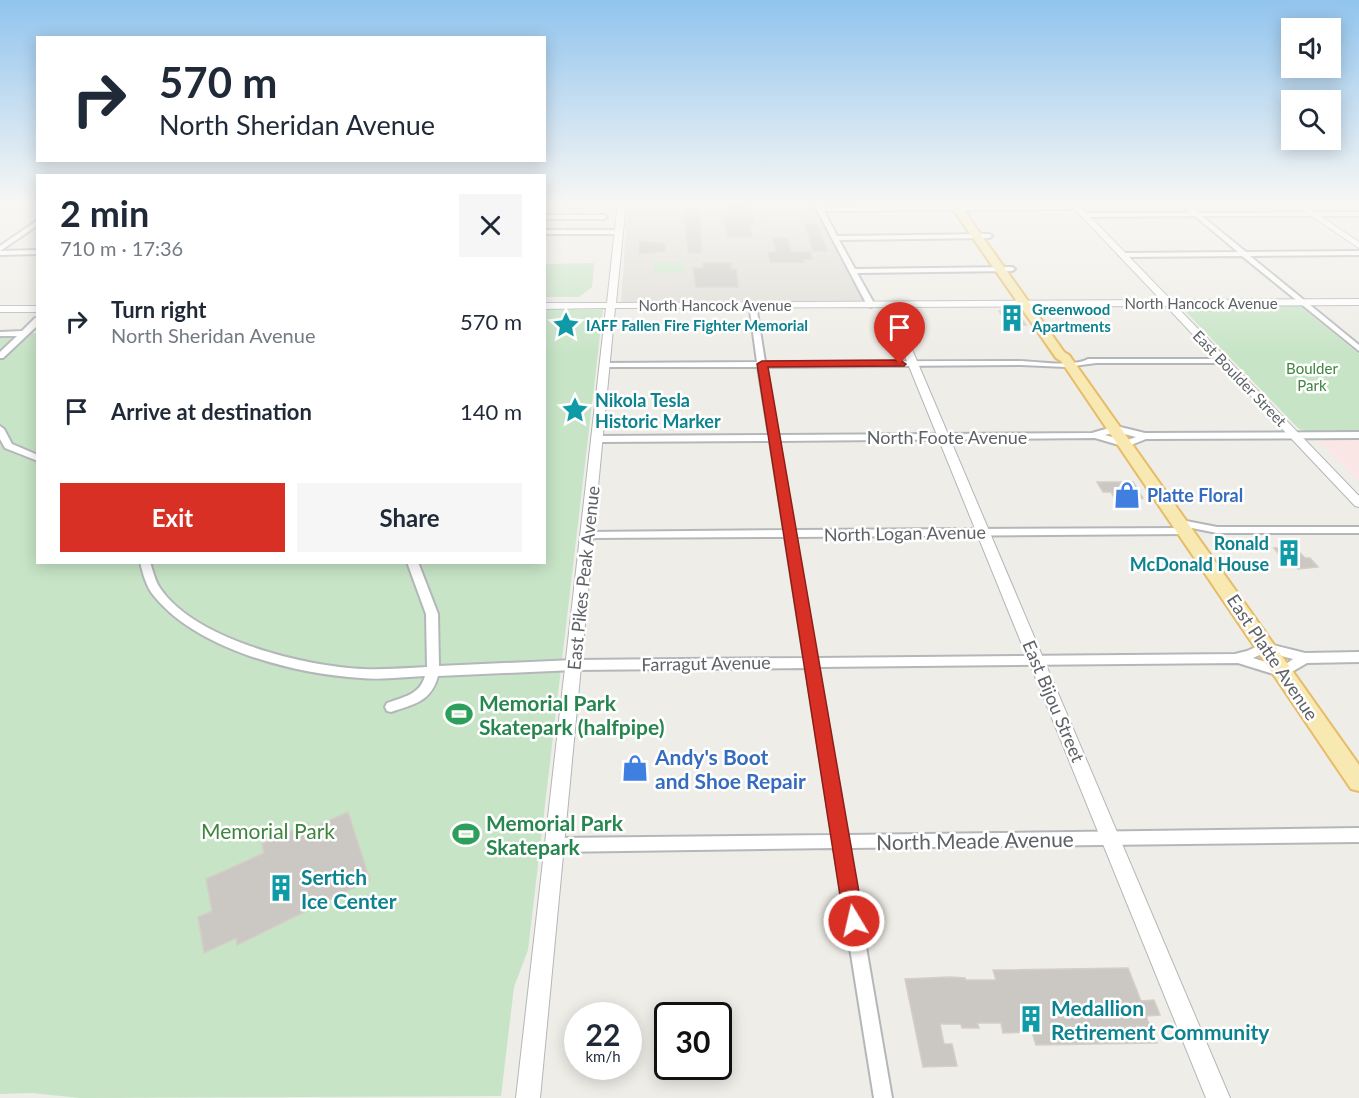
<!DOCTYPE html>
<html lang="en">
<head>
<meta charset="utf-8">
<style>
	body { margin:0; font-family:Lato,sans-serif; background:#f6f6f7; color:#1f2937; height:100vh; display:flex; flex-direction:column; font-size:22px; white-space:nowrap }
	* { box-sizing:border-box; margin:0 }
	p { font-size:20px; color:#747a83 }
	.icon { flex:none; width:33px; height:33px; fill:none; stroke:currentColor; stroke-width:2; stroke-linecap:round; stroke-linejoin:round }
	.map { position:relative; flex:1; overflow:hidden }
	.side { position:absolute; left:36px; top:174px; width:510px; height:390px; display:flex; flex-direction:column; background:#fff; border-radius:0px; box-shadow:0 3px 15px #0003 }
	.side>* { flex:none }
	.guide { position:absolute; left:36px; top:36px; width:510px; height:126px; border-radius:0px; box-shadow:0 3px 15px #0003; background:#fff; color:#1f2937; overflow:hidden }
	.fabs { position:absolute; left:1281px; top:18px; display:grid; gap:12px }
	.fabs a { display:grid; place-items:center; width:60px; height:60px; border-radius:0px; background:#fff; box-shadow:0 3px 15px #0003; font-size:30px }
	.speed { position:absolute; left:564px; top:1002px; display:flex; gap:12px; font-size:30px; font-weight:700; text-align:center }
	.speed>* { display:grid; place-content:center; width:78px; height:78px; border-radius:50%; background:#fff; box-shadow:0 3px 15px #0003; line-height:1 }
	.speed small { font-size:15px; font-weight:400 }
	.speed .limit { border:3px solid #111; border-radius:9px; background:#fff; color:#111 }
	.pin { position:absolute; display:grid; place-items:center; width:51px; height:51px; color:#fff; margin:-62px -26px; border-radius:50% 50% 50% 0; rotate:-45deg; box-shadow:0 0 6px #0007 }
	.pin .icon { rotate:45deg }
	.me { position:absolute; width:66px; margin:-33px; rotate:351deg; stroke-linejoin:round; filter:drop-shadow(0 0 4px #0008) }
	.turn { display:flex; align-items:center; gap:21px; height:126px; padding:0 24px; font-size:27px }
	.turn .icon { width:78px; height:78px; stroke-width:2.5 }
	.turn b { display:block; font-size:42px; line-height:51px }
	.round { display:grid; place-items:center; flex:none; width:63px; height:63px; border-radius:0px; background:#f6f6f7 }
	.overview { display:flex; align-items:center; justify-content:space-between; height:102px; padding:0 24px }
	h1 { font-size:36px; font-weight:700; line-height:45px }
	.primary-button { display:flex; gap:12px; margin-top:auto; padding:12px 24px }
	.primary-button a { flex:1; height:69px; border-radius:0px; background:#d93025; color:#fff; font-size:24px; font-weight:700; line-height:69px; text-align:center }
	.primary-button a+a { background:#f6f6f7; color:#1f2937 }
	ul { padding:0; list-style:none }
	li { display:flex; align-items:center; gap:18px; height:90px; padding:0 24px }
	li div { flex:1 }
	li b { display:block; font-size:22px }
	li em { font-style:normal }
	.map>svg:first-child { display:block }
	.education { fill:#dfdcd5 }
	.medical { fill:#fae6e5 }
	.green { fill:#c7e4c6 }
	.building { fill:#cbc8c4; stroke:#d4cec6; stroke-width:1.5 }
	.lines { fill:none; stroke-linecap:round; stroke-linejoin:round }
	.street-casing { stroke:#b4b7ba; stroke-width:4 }
	.secondary-casing { stroke:#b3b6ba; stroke-width:2 }
	.primary-casing { stroke:#e6bc69; stroke-width:4 }
	.street { fill:#fff; fill-rule:evenodd }
	.secondary { fill:#fff; fill-rule:evenodd }
	.primary { fill:#f8e9b3; fill-rule:evenodd }
	.route { fill:#d93025; stroke:#8d1f18; stroke-width:1.5 }
	.labels { text-anchor:middle; dominant-baseline:central; stroke-width:5; stroke-linejoin:round; paint-order:stroke }
	.far-street-label { font-size:15px; fill:#5e6266; stroke:#fff }
	.far-culture-label { font-size:15px; font-weight:bold; fill:#0d838f; stroke:#fff; text-anchor:start }
	.far-park-label { font-size:15px; fill:#3e853e; stroke:#fff }
	.culture-label { font-size:18px; font-weight:bold; fill:#0d838f; stroke:#fff; text-anchor:start }
	.street-label { font-size:18px; fill:#5e6266; stroke:#fff }
	.shop-label { font-size:18px; font-weight:bold; fill:#366cbe; stroke:#fff; text-anchor:start }
	.near-leisure-label { font-size:21px; font-weight:bold; fill:#27864d; stroke:#fff; text-anchor:start }
	.near-shop-label { font-size:21px; font-weight:bold; fill:#366cbe; stroke:#fff; text-anchor:start }
	.near-park-label { font-size:21px; fill:#3e853e; stroke:#fff }
	.near-street-label { font-size:21px; fill:#5e6266; stroke:#fff }
	.near-culture-label { font-size:21px; font-weight:bold; fill:#0d838f; stroke:#fff; text-anchor:start }
</style>
</head>
<body>
<div class="map">
<svg width="1359" height="1098" viewBox="0 0 1359 1098">
	<rect width="100%" height="100%" fill="#efede7"/>
	<path class="education" d="M628,202H812L865,301L621,302Z"/>
	<path class="medical" d="M1318,440H1359V482Z"/>
	<g class="green">
		<path d="M654,262H684V273H653Z"/>
		<path d="M594,263L592,287L579,297H545V264Z"/>
		<path d="M1299,305L1359,354V432H1310L1299,429L1180,306Z"/>
		<path d="M545,309L603,310L528,950L514,987L501,1096L80,1098L32,1093L0,1094V336L37,333L38,562H544Z"/>
	</g>
	<g class="building">
		<path d="M741,202L746,203L748,213L753,214L755,224H750L752,237H728L724,217H729L726,203Z"/>
		<path d="M684,209H697L701,229V253H690L688,251Z"/>
		<path d="M805,224H817L827,251H813Z"/>
		<path d="M773,238H787L791,252H810L812,259H803L805,262H771L768,252H777Z"/>
		<path d="M640,241L665,244V251L639,254Z"/>
		<path d="M703,263H731V269H736L738,287H696L693,268H703Z"/>
		<path d="M1016,310L1026,325H1008L999,311Z"/>
		<path d="M1097,482H1133L1143,498L1132,501L1134,504H1118L1111,492H1103Z"/>
		<path d="M1293,546L1305,558H1310L1318,567L1298,569L1294,563H1286L1274,548Z"/>
		<path d="M348,812L370,880L237,945L236,938L204,953L198,917L212,911L206,879L264,853L262,844L308,823L310,829Z"/>
		<path d="M1128,968L1141,1001L1154,1000L1160,1015L1146,1016L1157,1043L1036,1045L1032,1032L1003,1033L1001,1023H977L979,1028H962L961,1024H940L944,1044H952L957,1066L923,1067L905,979L950,977L965,978L966,980H996L993,970Z"/>
	</g>
	<g class="lines">
		<defs>
			<g id="street">
				<path d="M563,202L583,206C577,210 567,208 563,202Z"/>
				<path d="M813,202H819L822,207L1077,205L1080,207L1077,209L824,211L837,236L989,234L992,236L989,238L839,240L855,269L1012,267L1015,269L1012,271L857,273L875,305L871,307L867,305Z"/>
				<path d="M1178,202H1185L1198,213L1359,212V216H1202L1246,252L1359,251V255L1250,256L1359,345V351L1242,256L1122,257L1119,255L1122,253L1238,252L1195,216L1084,217L1081,215L1084,213H1190Z"/>
				<path d="M544,215H604L607,217L604,219H544Z"/>
				<path d="M38,220V225L0,251V246Z"/>
				<path d="M544,230H619L622,232L619,234H544Z"/>
				<path d="M38,250V254L0,255V251Z"/>
				<path d="M749,303L756,305L765,362C849,361 933,361 1017,361C1037,361 1072,368 1088,359H1224L1228,361L1224,363H1096L1066,367L1021,365L766,367L778,435L1092,433L1116,426L1145,433L1359,432V438L1146,439L1126,447L1095,438L779,441L794,530L1186,528L1191,531L1186,534L795,537L816,658L1235,654L1247,651L1265,643L1305,653L1359,652V662L1307,663L1283,677L1238,663L818,667L847,835L1359,828V842L849,848L892,1098H874L834,848L554,852L549,850L547,845L549,840L554,838L832,835L806,668L574,670L438,676C431,702 414,704 391,712L387,711L385,707L387,703C403,697 420,695 425,676C404,677 382,680 361,678C295,674 198,650 154,596C146,586 143,574 140,562H150C153,571 155,581 160,588C195,640 304,666 363,669C384,670 406,668 427,667L426,614L407,562H418L438,614L439,666L574,660L804,658L785,537L587,538L582,535L587,532L784,530L770,441L598,442L593,439L598,436L769,435L758,367H605L601,365L605,363L757,362ZM1116,432L1136,437L1125,441L1105,435ZM1266,652L1293,659L1282,667L1253,658Z"/>
				<path d="M35,318H38V325L3,358H0V352L17,336H0V332L22,331Z"/>
				<path d="M0,426L4,429L12,444L38,455V461L5,448L0,439Z"/>
				<path d="M1181,520L1217,527H1359V533H1217L1177,525L1176,523Z"/>
			</g>
			<g id="secondary">
				<path d="M618,202H626L616,303L1161,300L1068,202H1076L1171,300L1359,299V305L1176,306L1359,496V507L1355,506L1166,306L894,307L1230,1098H1206L885,307L615,308L540,1098H516L606,308L544,309V303H607Z"/>
				<path d="M1291,202H1300L1359,242V248Z"/>
				<rect x="0" y="306" width="38" height="6"/>
			</g>
			<path id="primary" d="M948,202H958L1064,352L1069,355L1359,765V791L1351,789L1061,361L1056,358Z"/>
		</defs>
		<use href="#street" class="street-casing"/>
		<use href="#secondary" class="secondary-casing"/>
		<use href="#primary" class="primary-casing"/>
		<use href="#street" class="street"/>
		<use href="#secondary" class="secondary"/>
		<use href="#primary" class="primary"/>
	</g>
	<linearGradient id="sky" x2="0" y2="1"><stop stop-color="#91c4ee"/><stop offset="0.57" stop-color="#f8f7f4"/><stop offset="1" stop-color="#f8f7f4" stop-opacity="0"/></linearGradient>
	<rect width="1359" height="356" fill="url(#sky)"/>
	<path class="route" d="M900,360L906,364L904,366L768,367L864,921L861,928L854,931L847,928L844,921L757,364L762,361Z"/>
	<defs>
		<symbol id="building-bare" viewBox="-9 -9 18 18"><path d="M-4-6H4V6H1V3H-1V6H-4ZM-2.5-4.3h1.7v1.8h-1.7ZM.8-4.3h1.7v1.8H.8ZM-2.5-1h1.7V.8h-1.7ZM.8-1h1.7V.8H.8Z" fill="#0f9aa8" stroke="#fff" stroke-width="2.5" paint-order="stroke"/></symbol>
		<symbol id="sight-bare" viewBox="-9 -9 18 18"><path d="M0-6L1.8-2.2L6-1.7L2.9 1.2L3.7 5.4L0 3.3L-3.7 5.4L-2.9 1.2L-6-1.7L-1.8-2.2Z" fill="#0f9aa8" stroke="#fff" stroke-width="2.5" paint-order="stroke"/></symbol>
		<symbol id="shop-bare" viewBox="-9 -9 18 18"><path d="M-5-2.5h2.3a2.7 3.5 0 0 1 5.4 0H5L5.5 6h-11ZM-1.5-2.5h3a1.5 2.3 0 0 0-3 0Z" fill="#3f7fe0" stroke="#fff" stroke-width="2.5" paint-order="stroke"/></symbol>
		<symbol id="stadium-bare" viewBox="-9 -9 18 18"><path d="M0-5a6.5 5 0 1 0 0 10a6.5 5 0 1 0 0-10ZM-3.5-1.8h7v3.6h-7Z" fill="#2e9e5b" stroke="#fff" stroke-width="2.5" paint-order="stroke"/></symbol>
	</defs>
	<g fill-rule="evenodd">
		<use href="#building-bare" x="993" y="299" width="38" height="38"/>
		<use href="#sight-bare" x="547" y="306" width="38" height="38"/>
		<use href="#sight-bare" x="556" y="391" width="38" height="38"/>
		<use href="#shop-bare" x="1108" y="476" width="38" height="38"/>
		<use href="#building-bare" x="1270" y="534" width="38" height="38"/>
		<use href="#stadium-bare" x="440" y="695" width="38" height="38"/>
		<use href="#shop-bare" x="616" y="749" width="38" height="38"/>
		<use href="#stadium-bare" x="447" y="815" width="38" height="38"/>
		<use href="#building-bare" x="262" y="869" width="38" height="38"/>
		<use href="#building-bare" x="1012" y="1000" width="38" height="38"/>
	</g>
	<g class="labels">
		<g class="far-street-label">
			<text x="1201" y="303">North Hancock Avenue</text>
			<text x="715" y="305">North Hancock Avenue</text>
			<text transform="translate(1240 378) rotate(46)">East Boulder Street</text>
		</g>
		<g class="far-culture-label">
			<text x="1032" y="309">Greenwood<tspan x="1032" dy="17">Apartments</tspan></text>
			<text x="586" y="325">IAFF Fallen Fire Fighter Memorial</text>
		</g>
		<g class="far-park-label">
			<text x="1312" y="368">Boulder<tspan x="1312" dy="17">Park</tspan></text>
		</g>
		<g class="culture-label">
			<text x="595" y="400">Nikola Tesla<tspan x="595" dy="21">Historic Marker</tspan></text>
			<text x="1269" y="543" text-anchor="end">Ronald<tspan x="1269" dy="21">McDonald House</tspan></text>
		</g>
		<g class="street-label">
			<text x="947" y="437">North Foote Avenue</text>
			<text transform="translate(905 533) rotate(-1)">North Logan Avenue</text>
			<text transform="translate(583 578) rotate(-84)">East Pikes Peak Avenue</text>
			<text transform="translate(1273 657) rotate(56)">East Platte Avenue</text>
			<text transform="translate(706 663) rotate(-1)">Farragut Avenue</text>
			<text transform="translate(1054 701) rotate(67)">East Bijou Street</text>
		</g>
		<g class="shop-label">
			<text x="1147" y="495">Platte Floral</text>
		</g>
		<g class="near-leisure-label">
			<text x="479" y="702">Memorial Park<tspan x="479" dy="24">Skatepark (halfpipe)</tspan></text>
			<text x="486" y="822">Memorial Park<tspan x="486" dy="24">Skatepark</tspan></text>
		</g>
		<g class="near-shop-label">
			<text x="655" y="756">Andy's Boot<tspan x="655" dy="24">and Shoe Repair</tspan></text>
		</g>
		<g class="near-park-label">
			<text x="268" y="830">Memorial Park</text>
		</g>
		<g class="near-street-label">
			<text transform="translate(975 840) rotate(-1)">North Meade Avenue</text>
		</g>
		<g class="near-culture-label">
			<text x="301" y="876">Sertich<tspan x="301" dy="24">Ice Center</tspan></text>
			<text x="1051" y="1007">Medallion<tspan x="1051" dy="24">Retirement Community</tspan></text>
		</g>
	</g>
</svg>
<div class="fabs">
<a><svg class="icon" aria-label="sound" viewBox="0 0 24 24"><path d="M4 9h4l5-4v14l-5-4H4zM17 9q2 3 0 6"/></svg></a>
<a><svg class="icon" aria-label="search" viewBox="0 0 24 24"><circle cx="10" cy="10" r="6"/><path d="M15 15l6 6"/></svg></a>
</div>
<div class="speed"><div>22<small>km/h</small></div><div class="limit">30</div></div>
<div class="pin" style="left:900px;top:364px;background:#d93025"><svg class="icon" aria-label="arrive" viewBox="0 0 24 24"><path d="M6 21V4h12l-3 4 3 4H6"/></svg></div>
<svg class="me" style="left:854px;top:921px" viewBox="-20 -20 40 40"><circle r="17" fill="#d93025" stroke="#fff" stroke-width="3"/><path d="M0-11L8 9 0 5-8 9z" fill="#fff"/></svg>
<div class="guide">
<div class="turn"><svg class="icon" aria-label="right" viewBox="0 0 24 24"><path d="M7 20v-9h11M14 6l5 5-5 5"/></svg><div><b>570 m</b>North Sheridan Avenue</div></div>
</div>
<section class="side">
<div class="overview"><div><h1>2 min</h1><p>710 m · 17:36</p></div><a class="round"><svg class="icon" aria-label="close" viewBox="0 0 24 24"><path d="M6 6l12 12M18 6L6 18"/></svg></a></div>
<ul>
<li><svg class="icon" aria-label="right" viewBox="0 0 24 24"><path d="M7 20v-9h11M14 6l5 5-5 5"/></svg><div><b>Turn right</b><p>North Sheridan Avenue</p></div><em>570 m</em></li>
<li><svg class="icon" aria-label="arrive" viewBox="0 0 24 24"><path d="M6 21V4h12l-3 4 3 4H6"/></svg><div><b>Arrive at destination</b></div><em>140 m</em></li>
</ul>
<div class="primary-button"><a>Exit</a><a>Share</a></div>
</section>
</div>
</body>
</html>
